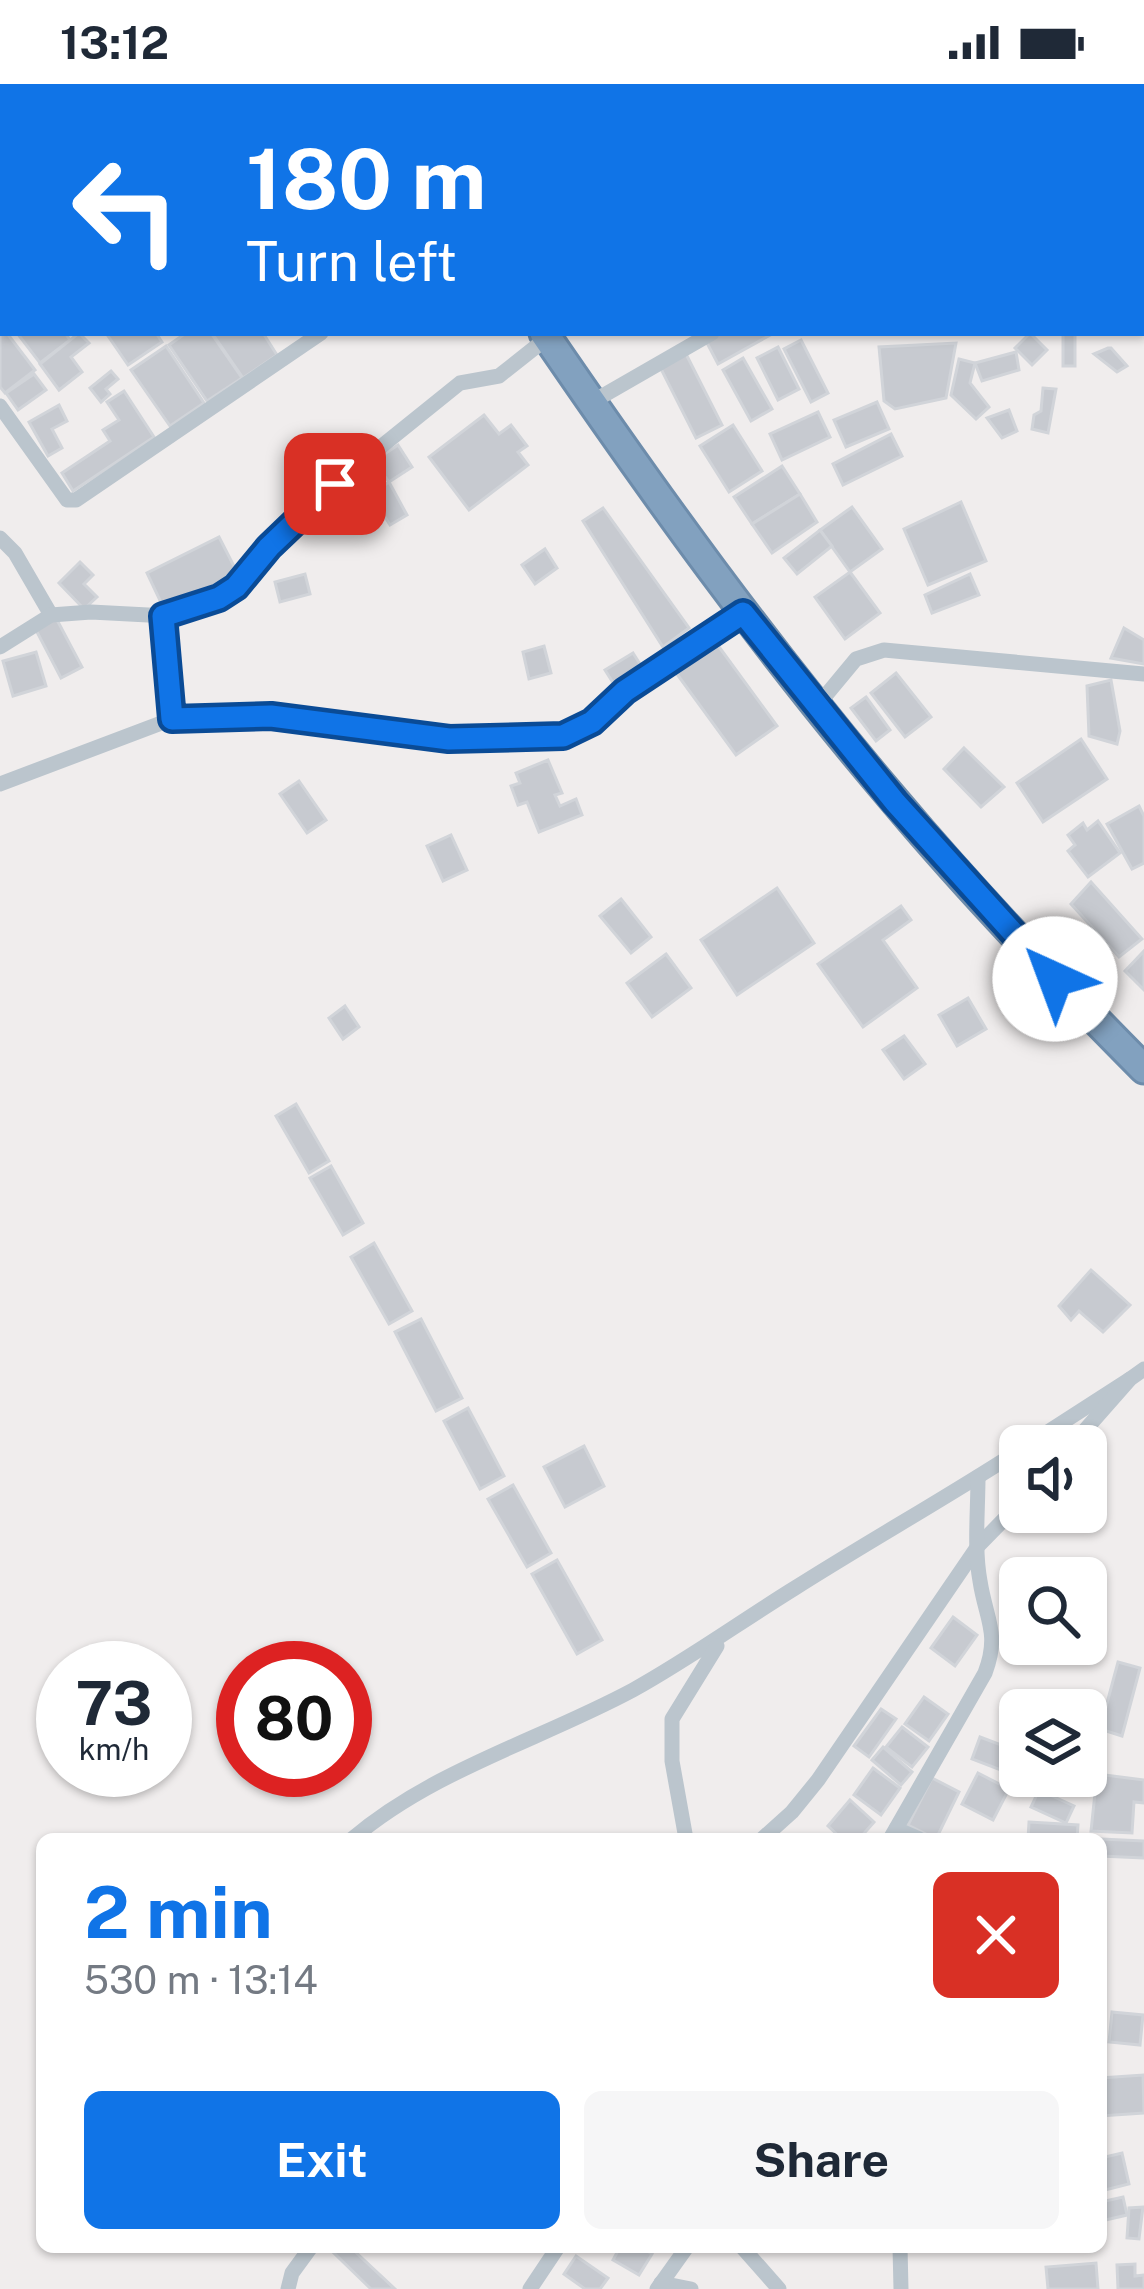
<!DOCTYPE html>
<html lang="en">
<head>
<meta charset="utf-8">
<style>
	body { margin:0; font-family:"Public Sans",sans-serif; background:#f6f6f7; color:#1f2937; height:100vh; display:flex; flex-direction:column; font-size:45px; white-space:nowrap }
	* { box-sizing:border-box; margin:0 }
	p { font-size:39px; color:#747a83 }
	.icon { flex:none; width:66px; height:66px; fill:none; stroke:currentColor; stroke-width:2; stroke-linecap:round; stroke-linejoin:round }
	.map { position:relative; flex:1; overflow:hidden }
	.panel { position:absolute; left:36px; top:1749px; width:1071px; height:420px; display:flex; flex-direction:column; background:#fff; border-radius:18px; box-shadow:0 3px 9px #0004 }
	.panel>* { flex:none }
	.guide { position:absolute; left:0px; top:0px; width:1146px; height:252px; box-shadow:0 3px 9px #0004; background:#1074e7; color:#fff; overflow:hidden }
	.controls { position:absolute; left:999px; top:1341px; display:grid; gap:24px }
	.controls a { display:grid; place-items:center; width:108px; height:108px; border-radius:18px; background:#fff; box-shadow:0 3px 9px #0004; font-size:60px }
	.speed { position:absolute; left:36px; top:1557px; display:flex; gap:24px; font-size:60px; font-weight:700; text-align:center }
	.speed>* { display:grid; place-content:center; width:156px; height:156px; border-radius:50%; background:#fff; box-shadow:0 3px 9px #0004; line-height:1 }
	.speed small { font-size:30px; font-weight:400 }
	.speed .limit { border:18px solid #d22; background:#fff; color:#111 }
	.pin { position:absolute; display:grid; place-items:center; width:102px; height:102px; color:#fff; margin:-51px; border-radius:24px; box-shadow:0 6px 18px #0006 }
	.me { position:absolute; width:132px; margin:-66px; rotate:317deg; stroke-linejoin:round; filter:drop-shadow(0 0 9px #0008) }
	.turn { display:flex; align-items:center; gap:42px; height:252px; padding:0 48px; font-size:54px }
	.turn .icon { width:156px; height:156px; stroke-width:2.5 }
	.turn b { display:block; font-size:84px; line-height:102px }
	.round { display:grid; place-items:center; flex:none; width:126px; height:126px; border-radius:18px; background:#f6f6f7 }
	.headline { display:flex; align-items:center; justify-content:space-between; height:204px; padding:0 48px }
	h1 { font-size:72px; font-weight:700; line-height:90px; color:#1074e7 }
	.cta { display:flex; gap:24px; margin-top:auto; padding:24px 48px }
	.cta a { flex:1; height:138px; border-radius:18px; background:#1074e7; color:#fff; font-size:48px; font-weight:700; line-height:138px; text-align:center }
	.cta a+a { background:#f6f6f7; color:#1f2937 }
	.status { display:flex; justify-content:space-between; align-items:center; height:84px; padding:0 60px; background:#fff; direction:ltr }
	.status svg { height:33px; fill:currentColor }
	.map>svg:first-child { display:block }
	.building { fill:#c7cad0; stroke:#d1d4d9; stroke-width:3 }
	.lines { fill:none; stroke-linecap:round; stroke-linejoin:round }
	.highway-casing { stroke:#6d8cab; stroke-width:33 }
	.street { stroke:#bbc5cd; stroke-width:15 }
	.highway { stroke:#82a1bf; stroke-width:27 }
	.route-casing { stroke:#0a4b96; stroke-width:30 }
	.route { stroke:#1074e7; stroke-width:21 }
</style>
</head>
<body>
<div class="status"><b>13:12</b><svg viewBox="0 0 49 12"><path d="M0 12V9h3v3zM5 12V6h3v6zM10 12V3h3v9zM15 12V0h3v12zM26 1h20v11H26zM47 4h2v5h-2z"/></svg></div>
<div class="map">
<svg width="1144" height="2205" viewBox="0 0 1144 2205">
	<rect width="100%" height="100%" fill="#f0eded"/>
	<g class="building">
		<path d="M0,240L35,286L5,309L0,303Z"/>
		<path d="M17,249H65L70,256L40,279Z"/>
		<path d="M79,249L89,259L71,273L82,288L59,306L40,280Z"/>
		<path d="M106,249H156L162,258L128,281Z"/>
		<path d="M186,249H211L242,294L207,317L169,261Z"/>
		<path d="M212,249H263L277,271L243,294Z"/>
		<path d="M720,249H774L718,280L706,257Z"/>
		<path d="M1030,249L1047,266L1032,281L1015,264Z"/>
		<rect x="1063" y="249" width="12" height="33"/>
		<path d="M801,256L828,309L811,318L784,265Z"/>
		<path d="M956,259L946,314L895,325L884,317L879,263Z"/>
		<path d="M166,262L204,319L170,342L131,286Z"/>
		<path d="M778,263L799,305L778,316L757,274Z"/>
		<path d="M1108,264H1111L1127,282L1117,288L1094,270Z"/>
		<path d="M685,268L722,341L696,354L659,281Z"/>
		<path d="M1016,268L1019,286L982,297L975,279Z"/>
		<path d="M743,274L772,325L751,337L723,286Z"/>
		<path d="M959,275L975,279L970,299L989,323L976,335L951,311Z"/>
		<path d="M111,287L118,295L106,305L110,310L101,318L90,304Z"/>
		<path d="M34,290L46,306L18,326L6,309Z"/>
		<path d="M1043,304L1056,305L1048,349L1032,345L1034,331L1041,327Z"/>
		<path d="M124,307L154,353L73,407L62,389L110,357L103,346L119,336L107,318Z"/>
		<path d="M877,318L889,345L846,363L834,336Z"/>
		<path d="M59,321L67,337L52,345L62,364L48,372L29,338Z"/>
		<path d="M1009,326L1017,347L1002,354L987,334Z"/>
		<path d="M818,328L830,353L782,376L770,350Z"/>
		<path d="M484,331L499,350L511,341L527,362L518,368L528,381L469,426L429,373Z"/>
		<path d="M733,341L762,387L729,408L700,362Z"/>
		<path d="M891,350L902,372L843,401L833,380Z"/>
		<path d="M398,361L412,383L389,398L374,377Z"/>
		<path d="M782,382L800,410L752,440L734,413Z"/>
		<path d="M389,398L407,431L390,441L371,410Z"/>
		<path d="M800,410L817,438L772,469L752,440Z"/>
		<path d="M961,418L986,477L928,501L904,445Z"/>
		<path d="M852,423L882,465L850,488L820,446Z"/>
		<path d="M603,424L689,544L663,563L583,437Z"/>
		<path d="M820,446L832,462L797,490L784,474Z"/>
		<path d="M219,453L238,490L165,527L147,489Z"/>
		<path d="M545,465L557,484L535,500L522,481Z"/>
		<path d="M80,478L93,491L84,500L97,513L84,525L59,499Z"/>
		<path d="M850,488L880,529L845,555L815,513Z"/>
		<path d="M305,490L310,510L280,518L275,498Z"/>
		<path d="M970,490L979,511L932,529L925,511Z"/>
		<path d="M56,534L82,583L61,594L36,546Z"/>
		<path d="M1124,544L1144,556V580L1111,574Z"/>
		<path d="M714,556L777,642L736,671L674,586Z"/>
		<path d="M544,562L551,589L529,595L523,568Z"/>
		<path d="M36,568L46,602L13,612L3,577Z"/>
		<path d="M633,569L645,588L617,605L605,586Z"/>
		<path d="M896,589L931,633L905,653L871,609Z"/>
		<path d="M1111,596L1120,647L1117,660L1089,652L1087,602Z"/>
		<path d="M866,613L890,646L876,657L851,624Z"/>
		<path d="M1081,655L1107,695L1043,738L1017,699Z"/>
		<path d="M964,664L1004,703L981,723L944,685Z"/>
		<path d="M548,676L562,709L555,711L560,722L576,715L582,731L539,748L527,718L518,721L511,702L520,699L516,689Z"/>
		<path d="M299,697L326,736L307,749L280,710Z"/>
		<path d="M1139,722L1144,732V779L1132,785L1107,740Z"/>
		<path d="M1098,737L1120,769L1088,793L1068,767L1075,761L1068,751L1083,739L1087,746Z"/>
		<path d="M451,751L467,786L443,797L427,762Z"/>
		<path d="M1091,798L1142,855L1119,873L1071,820Z"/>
		<path d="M777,804L814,859L737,911L701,856Z"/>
		<path d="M621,815L651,853L631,869L600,832Z"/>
		<path d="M901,822L911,836L883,856L917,904L863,943L818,880Z"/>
		<path d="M1144,867V906L1125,887Z"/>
		<path d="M666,870L691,904L652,933L627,899Z"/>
		<path d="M968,914L986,945L957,962L939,931Z"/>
		<path d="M345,922L359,943L343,955L329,934Z"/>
		<path d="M904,952L925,980L904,995L883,966Z"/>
		<path d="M296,1020L329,1077L309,1089L276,1032Z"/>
		<path d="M331,1082L363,1139L343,1151L310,1094Z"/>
		<path d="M374,1159L412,1227L389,1240L351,1173Z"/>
		<path d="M1091,1186L1130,1221L1103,1248L1079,1227L1071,1236L1059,1222Z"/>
		<path d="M421,1235L462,1314L436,1327L395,1248Z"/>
		<path d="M468,1324L504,1392L480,1405L444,1337Z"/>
		<path d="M584,1362L604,1402L565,1423L544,1383Z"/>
		<path d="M513,1401L551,1469L527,1483L488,1415Z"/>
		<path d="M557,1476L602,1556L577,1570L532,1490Z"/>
		<path d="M953,1533L977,1551L955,1582L931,1564Z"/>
		<path d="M1118,1578L1140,1584L1122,1652L1100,1645Z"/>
		<path d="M924,1613L948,1630L929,1657L905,1640Z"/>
		<path d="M881,1625L896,1635L869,1673L854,1662Z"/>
		<path d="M902,1643L928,1663L912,1683L886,1663Z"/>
		<path d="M980,1653L1020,1668V1692H1029L1027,1696L972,1675Z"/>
		<path d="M883,1663L912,1688L901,1701L872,1676Z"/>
		<path d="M873,1684L900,1704L881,1731L854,1711Z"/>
		<path d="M978,1689L1009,1705L993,1736L962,1720Z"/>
		<path d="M1097,1690L1144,1696V1719L1134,1718L1132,1749L1091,1747Z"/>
		<path d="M932,1694L959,1708L936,1755L908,1741Z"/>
		<path d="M1039,1706L1074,1722L1066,1739L1031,1723Z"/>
		<path d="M850,1716L874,1738L859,1755H842L828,1742Z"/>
		<path d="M1029,1738L1078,1741L1077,1755H1028Z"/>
		<path d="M1101,1755L1144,1757V1774L1101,1772Z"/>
		<path d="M1112,1928L1143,1931L1140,1961L1109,1958Z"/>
		<path d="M1143,1991L1144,2029L1101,2032V1994Z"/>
		<path d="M1122,2069L1129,2100L1101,2107V2074Z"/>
		<path d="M1123,2113L1127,2131L1101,2137V2118Z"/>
		<path d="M1143,2123L1139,2155L1127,2154L1129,2124Z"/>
		<path d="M337,2163H350L395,2205H371L333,2168Z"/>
		<path d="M620,2163H641L652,2170L639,2191L613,2176Z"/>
		<path d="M576,2172L608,2194L600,2205H585L564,2190Z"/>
		<path d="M1096,2179L1098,2205H1048L1046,2183Z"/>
		<path d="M1135,2180V2192L1144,2191V2205H1118L1117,2181Z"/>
	</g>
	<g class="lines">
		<defs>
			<g id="highway">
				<path d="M382,0L384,3"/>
				<path d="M544,249C654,410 768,568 895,717C974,811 1058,898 1144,985"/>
			</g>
		</defs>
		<use href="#highway" class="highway-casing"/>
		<g class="street">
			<path d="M913,0V3"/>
			<path d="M1091,0L1092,3"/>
			<path d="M475,3L480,0"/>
			<path d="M1143,208L1144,209"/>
			<path d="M592,318L712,249"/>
			<path d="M0,322L67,416H76L321,249"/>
			<path d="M0,454L15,469L51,531"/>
			<path d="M163,532L172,635"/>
			<path d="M0,563L51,531L91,528L167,532L227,510L314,418L357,382L460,299L499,292L547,254"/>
			<path d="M817,622L856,575L884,566L1144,590"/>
			<path d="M0,700L172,635L271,632L449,655L534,656L563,652L592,638L625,607L743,529"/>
			<path d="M1026,1362L1130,1295"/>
			<path d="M1071,1362L1130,1295L1144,1285"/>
			<path d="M896,1745L919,1755"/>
			<path d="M352,1755C433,1686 540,1656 633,1606C689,1575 740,1538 795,1504C869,1457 946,1414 1020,1366"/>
			<path d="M686,1755L672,1677V1635L717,1562"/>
			<path d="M762,1755L792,1728L818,1696L978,1462L1020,1419"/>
			<path d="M890,1755L985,1589C1000,1549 986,1536 980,1497C974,1464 978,1427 978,1393"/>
			<path d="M742,2163L779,2205"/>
			<path d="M900,2163L901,2205"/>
			<path d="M661,2199L691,2205"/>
			<path d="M288,2205L292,2189L311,2163"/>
			<path d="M530,2205L558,2163"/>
			<path d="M657,2205L687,2163"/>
		</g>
		<use href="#highway" class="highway"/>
	</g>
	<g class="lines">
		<defs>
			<path id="route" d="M335,400L269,463L236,503L219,514L163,532L172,635L271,632L449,655L563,652L592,638L625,607L743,529L895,718L1055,895"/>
		</defs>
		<use href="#route" class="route-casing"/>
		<use href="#route" class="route"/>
	</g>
</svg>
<div class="controls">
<a><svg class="icon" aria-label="sound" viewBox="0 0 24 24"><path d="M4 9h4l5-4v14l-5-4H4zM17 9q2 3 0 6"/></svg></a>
<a><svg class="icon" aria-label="search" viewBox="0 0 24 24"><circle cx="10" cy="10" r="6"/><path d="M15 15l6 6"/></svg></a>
<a><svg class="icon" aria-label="layers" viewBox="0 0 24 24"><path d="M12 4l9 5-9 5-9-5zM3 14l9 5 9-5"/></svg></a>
</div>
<div class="speed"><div>73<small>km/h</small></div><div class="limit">80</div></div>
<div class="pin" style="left:335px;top:400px;background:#d93025"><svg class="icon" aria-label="arrive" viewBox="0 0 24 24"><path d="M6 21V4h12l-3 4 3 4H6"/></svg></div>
<svg class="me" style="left:1055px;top:895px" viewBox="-20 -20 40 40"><circle r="19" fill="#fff"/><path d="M0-13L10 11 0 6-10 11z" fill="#1074e7"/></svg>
<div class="guide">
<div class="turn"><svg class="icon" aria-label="left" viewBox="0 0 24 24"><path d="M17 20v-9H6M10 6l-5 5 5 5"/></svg><div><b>180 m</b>Turn left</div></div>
</div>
<section class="panel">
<div class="headline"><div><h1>2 min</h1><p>530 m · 13:14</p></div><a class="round" style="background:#d93025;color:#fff"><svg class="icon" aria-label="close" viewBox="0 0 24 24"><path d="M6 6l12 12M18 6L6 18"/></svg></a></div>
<div class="cta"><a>Exit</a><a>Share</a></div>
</section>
</div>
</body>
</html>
